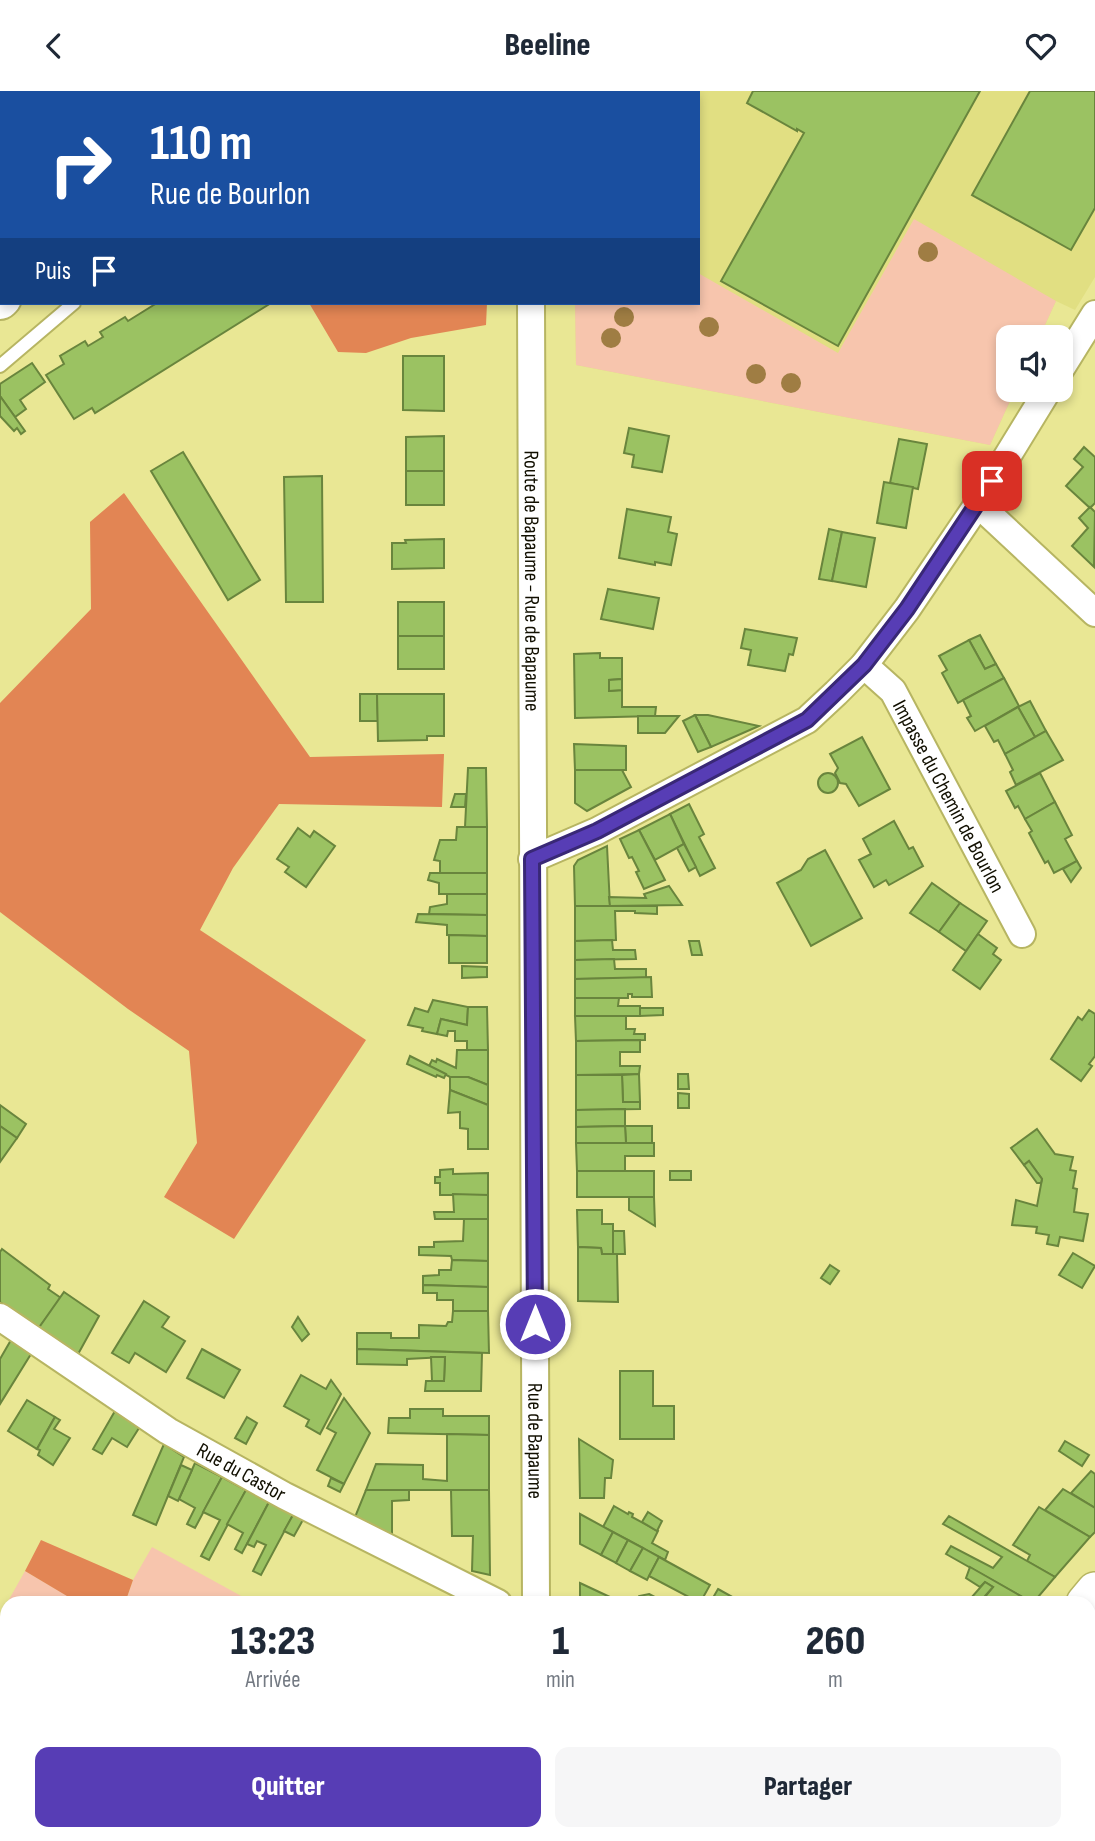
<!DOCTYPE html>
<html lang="fr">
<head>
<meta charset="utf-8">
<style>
	body { margin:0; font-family:"Sofia Sans Condensed",sans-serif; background:#f6f6f7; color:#1f2937; height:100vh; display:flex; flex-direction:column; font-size:26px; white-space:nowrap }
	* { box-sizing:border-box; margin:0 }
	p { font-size:23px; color:#747a83 }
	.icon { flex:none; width:38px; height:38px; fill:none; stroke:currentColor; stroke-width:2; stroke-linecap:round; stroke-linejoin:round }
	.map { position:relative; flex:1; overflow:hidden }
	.drawer { position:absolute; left:0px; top:1505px; width:1096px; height:245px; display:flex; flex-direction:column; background:#fff; border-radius:21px 21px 0 0; box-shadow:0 4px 10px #0003 }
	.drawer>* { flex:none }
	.hud { position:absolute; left:0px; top:0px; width:700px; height:214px; box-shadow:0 4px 10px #0003; background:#1a4fa0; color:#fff; overflow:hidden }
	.buttons { position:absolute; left:996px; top:234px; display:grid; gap:14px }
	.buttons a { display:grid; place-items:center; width:77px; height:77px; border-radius:14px; background:#fff; box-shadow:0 4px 10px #0003; font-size:35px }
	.pin { position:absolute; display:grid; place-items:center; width:60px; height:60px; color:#fff; margin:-30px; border-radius:14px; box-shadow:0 4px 10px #0006 }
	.me { position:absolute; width:77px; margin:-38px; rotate:0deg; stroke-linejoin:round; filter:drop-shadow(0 0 5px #0008) }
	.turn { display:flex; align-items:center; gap:24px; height:147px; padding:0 35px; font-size:32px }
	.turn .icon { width:91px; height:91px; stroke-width:2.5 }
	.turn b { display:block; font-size:49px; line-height:60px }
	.then { display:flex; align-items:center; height:66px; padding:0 35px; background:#0003; gap:14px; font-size:26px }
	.eta { display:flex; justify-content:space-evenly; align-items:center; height:119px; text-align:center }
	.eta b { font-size:42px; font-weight:800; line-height:49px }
	.button { display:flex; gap:14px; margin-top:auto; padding:14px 35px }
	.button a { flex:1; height:80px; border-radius:14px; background:#573db5; color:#fff; font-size:28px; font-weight:800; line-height:80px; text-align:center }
	.button a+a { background:#f6f6f7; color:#1f2937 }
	header { display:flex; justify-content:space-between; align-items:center; height:91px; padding:0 35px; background:#fff; font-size:32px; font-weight:800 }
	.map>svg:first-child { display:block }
	.built { fill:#e1df82 }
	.green { fill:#f7c5ad }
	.forest { fill:#e28554 }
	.building { fill:#9bc262; stroke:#69853d; stroke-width:2 }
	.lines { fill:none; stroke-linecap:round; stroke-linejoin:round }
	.service-casing { stroke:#b7b562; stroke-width:16 }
	.minor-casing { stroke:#b7b562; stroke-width:30 }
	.secondary-casing { stroke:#b7b562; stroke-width:40 }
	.primary-casing { stroke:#b7b562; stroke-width:42 }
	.service { stroke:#fff; stroke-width:12 }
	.minor { stroke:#fff; stroke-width:26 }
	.secondary { stroke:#fff; stroke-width:37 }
	.primary { stroke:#fff; stroke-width:38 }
	.tree { fill:#9f7d43 }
	.route-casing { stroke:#392876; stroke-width:18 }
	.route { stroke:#573db5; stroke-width:12 }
	.labels { text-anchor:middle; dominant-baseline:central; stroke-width:6; stroke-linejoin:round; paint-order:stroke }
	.street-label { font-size:21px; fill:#110f00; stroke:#f6f5a0 }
</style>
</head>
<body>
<header><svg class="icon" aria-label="back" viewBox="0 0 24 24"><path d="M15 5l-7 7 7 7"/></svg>Beeline<svg class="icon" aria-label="heart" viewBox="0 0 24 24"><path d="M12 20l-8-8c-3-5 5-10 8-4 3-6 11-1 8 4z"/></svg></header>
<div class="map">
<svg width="1095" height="1750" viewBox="0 0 1095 1750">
	<rect width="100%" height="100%" fill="#e9e794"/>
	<path class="built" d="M571,0H1095V186L1075,219L1056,210L1039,247H1008V299H1015L990,354L576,274L575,212H698V2Z"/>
	<g class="green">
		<path d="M914,128L1056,210L1039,247H1008V299H1015L990,354L576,274L575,212H698V182L838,262Z"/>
		<path d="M152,1456L254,1512H125L133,1489Z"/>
		<path d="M25,1480L73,1508L70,1512H7Z"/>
		<path d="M7,1513V1630L0,1643V1526Z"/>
	</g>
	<g class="forest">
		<path d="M309,212H487L486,234L411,247L366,262L338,261Z"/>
		<path d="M124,402L310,666L444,663L442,716L279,713L233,777L200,839L366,949L234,1148L164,1106L197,1052L189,960L128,918L0,821V612L91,518L90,431Z"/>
		<path d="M41,1449L133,1489L125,1512H70L72,1508L25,1480Z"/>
		<path d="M7,1630V1743H316L328,1750H0V1643Z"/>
	</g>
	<g class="building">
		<path d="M753,0H980L838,255L721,190L804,42L797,38V40L747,12Z"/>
		<path d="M1030,0H1095V117L1071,159L972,104Z"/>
		<path d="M157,212H271L95,322L92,317L74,328L46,284L64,273L60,265L85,250L88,255L103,246L100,241L125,226L128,230Z"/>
		<path d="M403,265H444V320L403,319Z"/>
		<path d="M32,272L45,291L20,309L26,318L15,326L0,305V293Z"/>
		<path d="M0,305L25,340L21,343L17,337L14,340L0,325Z"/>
		<path d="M629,337L669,345L662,381L632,376L634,364L624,362Z"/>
		<path d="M444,345V380H406V346Z"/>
		<path d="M899,348L927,353L918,398L890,392Z"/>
		<path d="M1084,356L1095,366V412L1090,417L1066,395L1083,376L1074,368Z"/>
		<path d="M183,361L260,489L228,509L151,380Z"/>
		<rect x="406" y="380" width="38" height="34"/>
		<path d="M322,385L323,511H286L284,386Z"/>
		<path d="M884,391L913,396L906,437L877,432Z"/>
		<path d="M1090,416L1095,421L1094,476L1072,455L1088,437L1079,427Z"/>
		<path d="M627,418L671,426L668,441L677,443L671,474L655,471V474L619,467Z"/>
		<path d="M829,438L842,441L832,490L819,488Z"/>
		<path d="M842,441L875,447L866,496L832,490Z"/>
		<path d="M444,448V477L392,478V452H406L405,449Z"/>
		<path d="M608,498L659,507L653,538L601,528Z"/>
		<rect x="398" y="511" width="46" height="34"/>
		<path d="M745,538L797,547L793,564L789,563L785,580L748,574L751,559L741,557Z"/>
		<path d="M980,544L996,573L985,578L969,549Z"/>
		<rect x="398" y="545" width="46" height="33"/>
		<path d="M969,549L985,578L996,573L1004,587L958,612L942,582L947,579L939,565Z"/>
		<path d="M600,562V567H622V588L609,589V600L622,599V616H656L655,625L575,627L574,563Z"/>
		<path d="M1004,587L1019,615L975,640L967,627L971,625L963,609Z"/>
		<path d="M622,588V599L609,600V589Z"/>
		<path d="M360,603H377L378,630H360Z"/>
		<path d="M377,603H444V645H427V649L378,650Z"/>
		<path d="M1030,610L1046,640L1035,646L1018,616Z"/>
		<path d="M1018,616L1035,646L1005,663L998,649L994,651L985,635Z"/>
		<path d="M695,624H708L759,635L711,656Z"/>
		<path d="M695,624L711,656L698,661L683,630Z"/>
		<path d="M638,625H679L665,642H638Z"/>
		<path d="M1046,640L1063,669L1016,694L1010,681L1013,679L1005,663Z"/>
		<path d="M862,646L890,698L859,715L846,693L840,692L835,682L838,677L830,663Z"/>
		<path d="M574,653L626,655V679H575Z"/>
		<path d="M468,677H486L487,736H465Z"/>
		<path d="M575,679H622L631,696L587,720L575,712Z"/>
		<circle cx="828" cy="692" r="10"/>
		<path d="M1040,682L1055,711L1025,728L1018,715L1015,717L1006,700Z"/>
		<path d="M455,703H466L465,716H451Z"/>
		<path d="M1055,711L1072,744L1065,748L1077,770L1054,782L1048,770L1045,772L1029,742L1032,740L1025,728Z"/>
		<path d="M689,713L704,743L699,746L715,777L700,785L670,723Z"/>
		<path d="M670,723L684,753L655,769L639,739Z"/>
		<path d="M894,730L909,758L913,756L923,775L889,794L886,789L874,796L859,769L871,763L863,748Z"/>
		<path d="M457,736H487V782H440V770L434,769L440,749H456Z"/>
		<path d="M298,737L310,746L314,740L335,755L306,796L285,781L289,776L277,768Z"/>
		<path d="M639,739L665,789L644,798L636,781L639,780L632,766L629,767L620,748Z"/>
		<path d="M684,753L696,776L689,780L677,757Z"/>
		<path d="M607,755L610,815H575L574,775L578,769Z"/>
		<path d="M825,759L862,827L811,855L777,792L801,779L808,768Z"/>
		<path d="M1077,770L1081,777L1071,791L1063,778Z"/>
		<path d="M430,782H487V803H439V792L428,789Z"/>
		<path d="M932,792L960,812L939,841L910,822Z"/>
		<path d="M669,795L682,814L610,815L609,806L646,807L644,803Z"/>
		<path d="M447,803H487V824L429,823L430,816L447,813Z"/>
		<path d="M960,812L987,830L966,860L939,841Z"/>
		<path d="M575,815H657V823L635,822V820H615L616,849L575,850Z"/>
		<path d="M418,823L487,824V845L447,844V834L416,831Z"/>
		<path d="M978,843L997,857L993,863L1001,869L980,898L953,879Z"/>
		<path d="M449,844L487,845V872H449Z"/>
		<path d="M612,849L613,859H635L636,868L575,869V850Z"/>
		<path d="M689,850H699L702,864H692Z"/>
		<path d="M614,868L615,878H646V887L575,888V869Z"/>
		<path d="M462,875L487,876V886L462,887Z"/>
		<path d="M651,886L652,906H632V903H628V907H575V888Z"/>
		<path d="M575,907H619L618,915H640V925H575Z"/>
		<path d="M433,909L468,916L467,934L441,928L437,943L422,940L423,937L408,934L415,917L428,921Z"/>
		<path d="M468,916H487L488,959H467V950H455V940H448L447,945L437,943L441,928L467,934Z"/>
		<path d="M640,917H663V924L640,925Z"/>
		<path d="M1089,919L1095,923V965L1089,973L1092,975L1081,990L1051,968L1078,926L1082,929Z"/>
		<path d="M575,925H626V938H635L634,943H645V949L576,950Z"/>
		<path d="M640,949V961H620V975H640L639,983L576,984V950Z"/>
		<path d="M457,959H488V994L468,986H450L429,975L432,969L436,971L437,968L456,977Z"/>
		<path d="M410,965L446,983L444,987L437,984L436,986L407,973Z"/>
		<path d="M639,983L640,1011H623L622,984Z"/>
		<path d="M678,983H688L689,998H678Z"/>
		<path d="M576,984H622L623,1011H640V1018L576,1019Z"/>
		<path d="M450,986H468L488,994V1014L450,999Z"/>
		<path d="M450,999L488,1014V1058H468V1038L460,1037V1021L448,1022Z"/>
		<path d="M678,1002L689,1003V1017H678Z"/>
		<path d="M0,1014L26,1033L17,1047L0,1035Z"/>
		<path d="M625,1018V1035L576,1036V1019Z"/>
		<path d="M0,1035L17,1047L0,1071Z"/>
		<path d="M625,1035H652V1052H626Z"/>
		<path d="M625,1035L626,1052H576V1036Z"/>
		<path d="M1037,1038L1055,1063L1073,1066L1070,1079L1076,1080L1073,1097L1077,1098L1074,1121L1088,1123L1083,1150L1060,1146L1058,1155L1047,1153L1049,1144L1036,1142L1037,1136L1012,1134L1016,1109L1037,1115L1042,1088L1029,1070L1024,1074L1011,1057Z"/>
		<path d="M576,1052H654V1065H625V1080H577Z"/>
		<path d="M1029,1070L1042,1088L1041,1092H1037L1024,1074Z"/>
		<path d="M453,1078V1083L488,1082V1104H440V1092H435V1086H440V1079Z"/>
		<rect x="577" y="1080" width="77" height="26"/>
		<rect x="670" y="1080" width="21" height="9"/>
		<path d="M453,1103L488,1104V1128H435L434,1121H454Z"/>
		<path d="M629,1106H654L655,1135L629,1119Z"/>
		<path d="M577,1119H602V1133H613V1163H602L601,1157L578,1156Z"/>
		<path d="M464,1128H488V1170L452,1169L451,1165L419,1164V1156H434V1151L463,1150Z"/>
		<path d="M613,1140H624L625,1163H613Z"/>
		<path d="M578,1156L601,1157L602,1163H617L618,1211L578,1210Z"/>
		<path d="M2,1158L50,1194L48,1198L61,1207L38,1238L0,1211V1161Z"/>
		<path d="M1073,1162L1095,1175L1082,1197L1059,1184Z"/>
		<path d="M452,1169L488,1170V1196L423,1194V1185L439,1184V1179H451Z"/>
		<path d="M830,1174L839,1180L830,1193L821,1187Z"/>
		<path d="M423,1194L488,1196V1220H453V1209H437V1202H423Z"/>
		<path d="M64,1201L99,1225L77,1265L38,1238Z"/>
		<path d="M144,1210L169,1226L162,1236L185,1250L166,1281L135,1262L129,1272L112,1262Z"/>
		<path d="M453,1220H488L489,1262L357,1258V1242H391V1247H419V1234L446,1235L448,1231H452Z"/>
		<path d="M298,1226L309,1243L302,1250L292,1236Z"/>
		<path d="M11,1249L31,1263L0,1313V1268Z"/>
		<path d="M202,1258L240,1279L224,1307L187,1287Z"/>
		<path d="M357,1258L482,1262L481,1300H425L426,1290H444L445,1266L407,1268V1274L357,1273Z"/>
		<path d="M431,1266H445L444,1290H432Z"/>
		<path d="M620,1280H653V1315H674V1348H620Z"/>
		<path d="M301,1284L326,1298L331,1289L341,1303L320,1343L306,1335L309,1329L284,1315Z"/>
		<path d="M344,1307L370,1342L344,1393L317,1379L336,1342L327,1337Z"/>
		<path d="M27,1309L55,1326L37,1358L8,1340Z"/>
		<path d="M410,1318H443V1325H489V1344L388,1342L389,1327H410Z"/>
		<path d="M115,1320L139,1337L127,1356L112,1347L102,1363L93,1358Z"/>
		<path d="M55,1326L60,1329L54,1338L70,1347L53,1374L38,1364L40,1359L37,1358Z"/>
		<path d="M247,1326L257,1332L246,1353L235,1347Z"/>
		<path d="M447,1343L489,1344V1399H366L376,1373L423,1374V1388L447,1390Z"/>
		<path d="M579,1348L613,1369L611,1387H605L604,1407H580Z"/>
		<path d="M1065,1350L1089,1364L1082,1375L1059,1360Z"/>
		<path d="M164,1353L184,1366L156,1434L133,1424Z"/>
		<path d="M195,1372L222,1386L195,1437L187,1433L195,1417L179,1408Z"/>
		<path d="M181,1374L192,1379L178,1410L168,1405Z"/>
		<path d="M1091,1380L1095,1383V1417L1071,1402Z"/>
		<path d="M222,1386L246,1399L209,1469L201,1465L220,1429L203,1421Z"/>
		<path d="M331,1387L344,1393L340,1401L328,1395Z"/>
		<path d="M1063,1398L1095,1417V1441L1090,1446L1045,1419Z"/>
		<path d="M246,1399L269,1411L242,1462L235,1458L243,1442L227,1433Z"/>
		<path d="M366,1399H409V1409L392,1410V1446L355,1426Z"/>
		<path d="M451,1399H489L490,1484L472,1480L473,1445H452Z"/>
		<path d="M269,1411L293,1424L261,1484L253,1480L266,1454L257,1450L254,1456L247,1453Z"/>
		<path d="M614,1415L628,1423L629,1421L633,1423L632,1426L658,1440L652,1452L668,1461L665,1469L603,1436Z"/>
		<path d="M1039,1416L1090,1446L1055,1486L1027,1470L1030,1464L1013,1454Z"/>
		<path d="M648,1421L662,1430L657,1440L642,1431Z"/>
		<path d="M580,1423L613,1441L601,1464L580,1453Z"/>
		<path d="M293,1424L304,1427L294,1445L284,1440Z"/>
		<path d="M949,1425L1027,1470L1055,1486L1033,1512L946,1463L951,1455L993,1477L1002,1466L943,1433Z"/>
		<path d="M613,1441L628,1449L616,1472L601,1464Z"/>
		<path d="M628,1449L643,1457L630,1480L616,1472Z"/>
		<path d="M643,1457L659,1466L647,1489L630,1480Z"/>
		<path d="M659,1466L710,1494L700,1512L649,1485Z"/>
		<path d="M970,1476L1033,1512H980L993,1496L985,1491L980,1496L966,1487Z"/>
		<path d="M985,1491L993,1496L979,1512L971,1507Z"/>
		<path d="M580,1492L612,1507V1512H580Z"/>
		<path d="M718,1498L738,1509L736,1512H710Z"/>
		<path d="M649,1503L666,1512H641L637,1510L639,1505Z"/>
		<path d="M1095,1561V1611L1088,1605V1568Z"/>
		<path d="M1088,1605L1095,1611V1641L1088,1635Z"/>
		<path d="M453,1743H493L494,1750H454Z"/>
		<path d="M652,1743H680L693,1750H648Z"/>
		<path d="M786,1743H820L828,1750H794Z"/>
		<path d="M970,1743H997L991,1750H978Z"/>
	</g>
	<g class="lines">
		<defs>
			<path id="service" d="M0,275L74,212"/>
			<g id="minor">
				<path d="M527,0L529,2"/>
				<path d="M386,2L388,0"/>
				<path id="s1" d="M531,212L536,1512"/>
				<path d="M1060,279L1095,223"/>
				<path d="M978,413L1095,522"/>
				<path id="s2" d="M864,574L893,600L1022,843"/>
				<path d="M532,768L597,740L807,629L836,602L864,574L907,518L978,413L1048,299"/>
				<path id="s3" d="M0,1226L168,1340L285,1405L498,1512"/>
				<path d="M537,1743V1750"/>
			</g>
			<g id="secondary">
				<path d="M1085,1512L1095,1500"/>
				<path d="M880,1750L886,1743"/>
			</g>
			<g id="primary">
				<path d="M29,2L30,0"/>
				<path d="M160,2L161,0"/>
				<path d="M0,41L2,39"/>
				<path d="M0,209L2,207"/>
			</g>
		</defs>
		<use href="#service" class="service-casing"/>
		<use href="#minor" class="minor-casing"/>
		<use href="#secondary" class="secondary-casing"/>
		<use href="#primary" class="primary-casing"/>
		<use href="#service" class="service"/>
		<use href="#minor" class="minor"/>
		<use href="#secondary" class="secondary"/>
		<use href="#primary" class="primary"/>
	</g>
	<g class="tree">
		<circle cx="928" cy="161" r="10"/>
		<circle cx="624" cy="226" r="10"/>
		<circle cx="709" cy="236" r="10"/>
		<circle cx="611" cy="247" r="10"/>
		<circle cx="756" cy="283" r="10"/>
		<circle cx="791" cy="292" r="10"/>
	</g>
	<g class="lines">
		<defs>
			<path id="route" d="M535,1233L532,768L597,740L807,629L864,574L907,518L992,390"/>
		</defs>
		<use href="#route" class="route-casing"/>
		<use href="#route" class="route"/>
	</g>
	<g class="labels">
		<g class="street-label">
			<text stroke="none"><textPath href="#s1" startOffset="278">Route de Bapaume - Rue de Bapaume</textPath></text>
			<text stroke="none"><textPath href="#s2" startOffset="158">Impasse du Chemin de Bourlon</textPath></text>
			<text stroke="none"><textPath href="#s1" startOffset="1138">Rue de Bapaume</textPath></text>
			<text stroke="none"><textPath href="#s3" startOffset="287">Rue du Castor</textPath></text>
		</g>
	</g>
</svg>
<div class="buttons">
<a><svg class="icon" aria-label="sound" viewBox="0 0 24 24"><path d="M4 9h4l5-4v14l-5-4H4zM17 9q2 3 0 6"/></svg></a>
</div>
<div class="pin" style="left:992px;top:390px;background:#d93025"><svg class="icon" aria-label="arrive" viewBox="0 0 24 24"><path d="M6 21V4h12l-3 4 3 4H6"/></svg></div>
<svg class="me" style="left:535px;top:1233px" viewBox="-20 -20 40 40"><circle r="17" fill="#573db5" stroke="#fff" stroke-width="3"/><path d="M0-11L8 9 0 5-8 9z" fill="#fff"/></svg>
<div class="hud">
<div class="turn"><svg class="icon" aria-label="right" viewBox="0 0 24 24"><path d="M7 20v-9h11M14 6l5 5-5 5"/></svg><div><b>110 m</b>Rue de Bourlon</div></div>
<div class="then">Puis<svg class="icon" aria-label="arrive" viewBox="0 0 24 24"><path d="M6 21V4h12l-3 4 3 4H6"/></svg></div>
</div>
<section class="drawer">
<div class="eta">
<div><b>13:23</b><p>Arrivée</p></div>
<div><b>1</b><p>min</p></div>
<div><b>260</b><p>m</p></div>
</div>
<div class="button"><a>Quitter</a><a>Partager</a></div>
</section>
</div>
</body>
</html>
